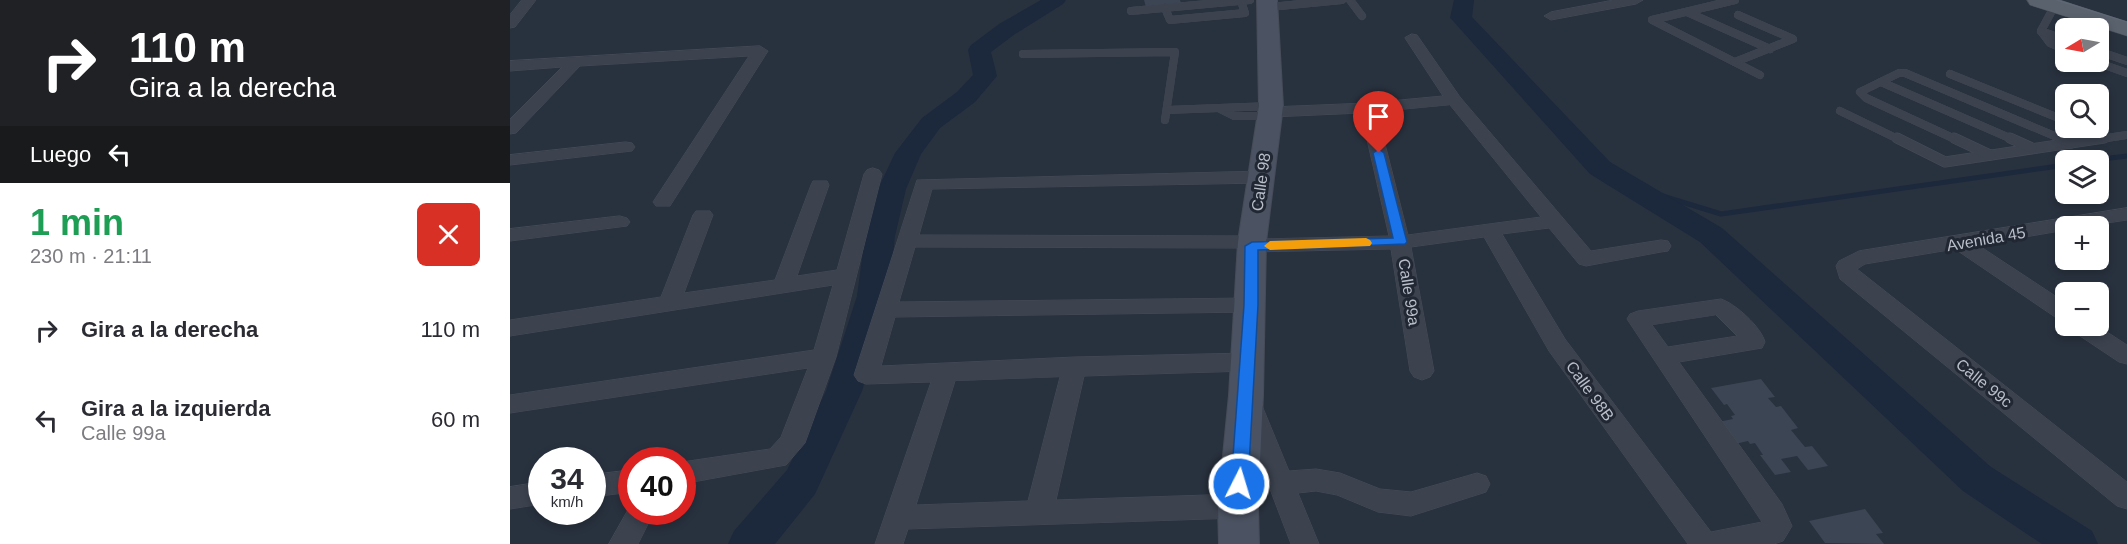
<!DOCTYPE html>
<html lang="es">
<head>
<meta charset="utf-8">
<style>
	body { margin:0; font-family:Helvetica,sans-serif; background:#f7f7f7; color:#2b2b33; height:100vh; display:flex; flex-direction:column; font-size:22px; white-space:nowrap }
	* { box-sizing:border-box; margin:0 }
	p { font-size:20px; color:#7c7c81 }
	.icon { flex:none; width:33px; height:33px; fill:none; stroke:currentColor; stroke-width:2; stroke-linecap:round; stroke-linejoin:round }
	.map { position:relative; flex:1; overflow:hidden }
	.details { display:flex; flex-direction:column; background:#fff; width:510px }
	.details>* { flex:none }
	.banner { background:#202124; color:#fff; overflow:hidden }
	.needle { width:39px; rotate:260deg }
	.fabs { position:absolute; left:1545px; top:18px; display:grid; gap:12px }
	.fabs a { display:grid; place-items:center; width:54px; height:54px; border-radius:9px; background:#fff; box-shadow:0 3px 9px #0003; font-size:30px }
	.speed { position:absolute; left:18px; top:447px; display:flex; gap:12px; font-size:30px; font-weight:700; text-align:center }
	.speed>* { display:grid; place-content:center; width:78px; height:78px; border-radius:50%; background:#fff; box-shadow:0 3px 9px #0003; line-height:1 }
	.speed small { font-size:15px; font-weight:400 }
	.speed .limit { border:9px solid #d22; background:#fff; color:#111 }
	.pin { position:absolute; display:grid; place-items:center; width:51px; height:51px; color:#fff; margin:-62px -26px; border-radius:50% 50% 50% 0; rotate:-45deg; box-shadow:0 0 6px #0007 }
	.pin .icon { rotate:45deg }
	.me { position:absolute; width:66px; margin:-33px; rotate:5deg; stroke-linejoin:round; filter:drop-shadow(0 0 4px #0008) }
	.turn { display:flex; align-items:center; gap:21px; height:126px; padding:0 30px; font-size:27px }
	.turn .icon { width:78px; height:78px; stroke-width:2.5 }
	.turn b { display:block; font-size:42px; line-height:51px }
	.then { display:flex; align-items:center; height:57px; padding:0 30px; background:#0003; gap:12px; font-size:22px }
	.round { display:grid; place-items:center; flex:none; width:63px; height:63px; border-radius:9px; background:#f7f7f7 }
	.summary { display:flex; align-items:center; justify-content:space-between; height:102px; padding:0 30px }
	h1 { font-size:36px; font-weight:800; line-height:45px; color:#1e9e55 }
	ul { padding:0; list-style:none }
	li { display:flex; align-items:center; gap:18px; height:90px; padding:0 30px }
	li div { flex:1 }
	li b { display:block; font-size:22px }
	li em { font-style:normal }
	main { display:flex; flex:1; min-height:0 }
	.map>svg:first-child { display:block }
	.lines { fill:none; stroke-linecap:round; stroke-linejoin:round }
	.stream { stroke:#1c283c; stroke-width:5 }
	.river { fill:#1c283c; fill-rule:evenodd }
	.building { fill:#3b4554 }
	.lane-far1-casing { stroke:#464c58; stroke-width:8 }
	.lane-casing { stroke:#464c58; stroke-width:11 }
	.street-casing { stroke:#464c58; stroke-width:1 }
	.secondary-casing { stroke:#464c58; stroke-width:2 }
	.primary-casing { stroke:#464c58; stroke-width:1 }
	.lane-far1 { stroke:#3c434f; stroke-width:8 }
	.lane { stroke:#3c434f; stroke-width:10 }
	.street { fill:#3c434f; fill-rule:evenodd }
	.secondary { fill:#4b5261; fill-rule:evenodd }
	.primary { fill:#5a626e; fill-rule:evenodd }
	.tram { stroke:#5f6775; stroke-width:1.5 }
	.route { fill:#1a73e8; stroke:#114b97; stroke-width:1.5 }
	.slow { fill:#f59e0b }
	.labels { text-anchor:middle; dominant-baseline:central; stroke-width:6; stroke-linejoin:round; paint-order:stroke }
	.street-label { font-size:16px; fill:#b9bec9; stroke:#212834 }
</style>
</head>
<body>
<main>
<section class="details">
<div class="banner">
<div class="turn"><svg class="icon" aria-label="right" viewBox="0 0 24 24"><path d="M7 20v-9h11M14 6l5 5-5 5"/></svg><div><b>110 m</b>Gira a la derecha</div></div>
<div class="then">Luego<svg class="icon" aria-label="left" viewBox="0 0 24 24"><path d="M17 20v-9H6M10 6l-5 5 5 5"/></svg></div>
</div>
<div class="summary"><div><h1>1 min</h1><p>230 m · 21:11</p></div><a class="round" style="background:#d93025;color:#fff"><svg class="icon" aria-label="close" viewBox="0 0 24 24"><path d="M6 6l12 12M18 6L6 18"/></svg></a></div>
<ul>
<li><svg class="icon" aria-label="right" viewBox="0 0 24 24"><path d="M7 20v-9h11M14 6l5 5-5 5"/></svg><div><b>Gira a la derecha</b></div><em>110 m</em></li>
<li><svg class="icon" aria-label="left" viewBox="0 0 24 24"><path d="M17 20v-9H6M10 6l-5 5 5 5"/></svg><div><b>Gira a la izquierda</b><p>Calle 99a</p></div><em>60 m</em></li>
</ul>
</section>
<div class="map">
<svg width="1617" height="544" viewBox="0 0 1617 544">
	<rect width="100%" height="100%" fill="#28313e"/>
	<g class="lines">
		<g class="stream">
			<path d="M1584,160L1617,156"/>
			<path d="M1120,186L1211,214L1556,165"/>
		</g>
		<g class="river">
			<path d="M531,0H556L553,4L505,34L481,52L487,76L465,102L430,128L411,154L396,189L385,236L379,296L352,391L305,494L265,544H218L224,531L277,470L316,391L347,296L355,236L368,189L385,153L412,118L447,92L463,75L458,50L461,45L489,24Z"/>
			<path d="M944,0H964L962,17L1100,162L1212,228L1481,467L1582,531L1588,544H1532L1453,491L1190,242L1080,174L944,22L940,18Z"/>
		</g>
	</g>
	<g class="building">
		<path d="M634,0H670L671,3L636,7Z"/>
		<path d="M1251,379L1265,397L1258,398L1266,407L1271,406L1288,428L1281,430L1295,447L1302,446L1318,466L1298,470L1287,456L1271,459L1281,472L1265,475L1250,455H1253L1245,443L1240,444L1238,441L1225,444L1208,422L1223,419L1221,416L1225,415L1217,404L1214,405L1201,388Z"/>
		<path d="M1355,509L1373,533L1366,534L1374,544L1315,543L1299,521Z"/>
	</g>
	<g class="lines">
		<defs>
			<g id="lane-far1">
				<path d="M840,0L852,16"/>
				<path d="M1225,0L1142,20L1250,75"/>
				<path d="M1545,5L1531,31L1540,43L1556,50"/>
				<path d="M759,7L832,0"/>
				<path d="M655,8L660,20L735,13L731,1"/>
				<path d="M621,11L740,0"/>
				<path d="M1177,12L1260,49"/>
				<path d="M1531,31L1556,40"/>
				<path d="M1588,51L1617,61"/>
				<path d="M513,54L665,52L655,120"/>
				<path d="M1225,62L1283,39L1228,15"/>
				<path d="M1586,62L1617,73"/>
				<path d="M1440,74L1556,121"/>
				<path d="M1371,82L1504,140"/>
				<path d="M710,109L724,116H759"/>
				<path d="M657,110L761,106"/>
				<path d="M1330,111L1390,140"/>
				<path d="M1572,128L1597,138"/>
				<path d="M1447,140L1356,98L1350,92L1389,73H1395L1554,140"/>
				<path d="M1584,140L1617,135"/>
			</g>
			<g id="lane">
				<path d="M1387,138L1435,162L1594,138"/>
				<path d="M1444,138L1480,155"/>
				<path d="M1500,138L1522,148"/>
				<path d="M1550,138L1561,143"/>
			</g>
			<g id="street">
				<path d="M12,0H26L5,27L0,28V15Z"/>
				<path d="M1104,0H1133L1126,4L1041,20L1034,16L1041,12Z"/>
				<path d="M902,34L907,35L950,97L1081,251L1151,240L1158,241L1161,246L1158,251L1151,252L1076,266L1069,264L1039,228L992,234L1055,339L1201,532L1252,522L1117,319L1120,314L1128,311L1211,299C1226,304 1251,327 1255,342L1252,348L1169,362L1272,504L1282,526L1273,541L1264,544H1178L1039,351L974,237L901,247L924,371L920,377L912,380L904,377L900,371L881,249L742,252L733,248L405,247L389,302L741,298L749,300L752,305L749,310L741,312L385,317L371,366L565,357L737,353L745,356L749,362L745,368L737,371L574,376L546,500L728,494L738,498L742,506L738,514L728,518L398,529L393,544H365L421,382L356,384L348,381L344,375L407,180L753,171L760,173L762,177L760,181L753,183L422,189L409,235L742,236L750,239L879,236L851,113L761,117L753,112L761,107L858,103L933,96L895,38ZM940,105L1031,217L898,235L867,112ZM1206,315L1227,336L1158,347L1142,325ZM550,377L518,501L406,505L445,381Z"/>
				<path d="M250,46L258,51L160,206H146L143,202L239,56L70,66L6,133L0,134V119L52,67L0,71V61Z"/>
				<path d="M116,142L122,143L125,147L122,151L0,165V155Z"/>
				<path d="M363,168L369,170L372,174L326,357L295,443L276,465L172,484V462L260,449L271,437L298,368L0,413V395L304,350L323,285L0,336V320L151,297L183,215L186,211H200L203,215L174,293L265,280L301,185L303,181H317L319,185L287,276L327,270L354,174L357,170Z"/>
				<path d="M1617,208V220L1577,226H1556V230L1468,245L1556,303V322L1548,319L1445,249L1355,264L1347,269L1617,482V509L1607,506L1330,279L1326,266L1329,261L1349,251Z"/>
				<path d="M110,216L117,218L120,222L117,226L0,241V229Z"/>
				<path d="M1561,326H1588L1617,345V364L1609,362L1564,332Z"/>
				<path d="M741,398L750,401L753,408L779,471L806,469L830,473L870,489L901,492L967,473L976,476L980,484L976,492L901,516L868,512L827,495L806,491L788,493L809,544H781L729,408L732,401Z"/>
				<path d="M122,470V492L82,497V475Z"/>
				<path d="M32,482V504L0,509V487Z"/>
				<path d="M122,503V512H144L128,544H99Z"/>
			</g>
			<path id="secondary" d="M747,0H767L773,106L756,242L753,395L748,506L749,544H709L708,506L719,395L728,242L749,106Z"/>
			<path id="primary" d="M1517,0H1550L1617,22V36L1520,5Z"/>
		</defs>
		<use href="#lane-far1" class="lane-far1-casing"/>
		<use href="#lane" class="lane-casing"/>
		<use href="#street" class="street-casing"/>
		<use href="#secondary" class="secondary-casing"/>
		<use href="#primary" class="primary-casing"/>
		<use href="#lane-far1" class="lane-far1"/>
		<use href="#lane" class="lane"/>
		<use href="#street" class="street"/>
		<use href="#secondary" class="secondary"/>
		<use href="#primary" class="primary"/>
		<path class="tram" d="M1547,0L1617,22"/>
	</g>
	<path class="route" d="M869,149L874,153L897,242L895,244L748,250V305L738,484L735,489L729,491L723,489L721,484L734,305L735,246L742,242L883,238L863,153Z"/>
	<path class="slow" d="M856,238L860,240L862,243L860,246L760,250L754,246L760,241Z"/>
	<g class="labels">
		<g class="street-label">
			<text transform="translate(751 182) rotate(-82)">Calle 98</text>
			<text transform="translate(1476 239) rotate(-10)">Avenida 45</text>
			<text transform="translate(899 292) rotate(81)">Calle 99a</text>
			<text transform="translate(1474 383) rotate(39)">Calle 99c</text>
			<text transform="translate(1080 391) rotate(54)">Calle 98B</text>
		</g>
	</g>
</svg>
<div class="fabs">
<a><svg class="needle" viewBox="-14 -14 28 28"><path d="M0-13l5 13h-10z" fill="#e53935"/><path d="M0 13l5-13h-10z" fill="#7c7c81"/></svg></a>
<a><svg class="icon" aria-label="search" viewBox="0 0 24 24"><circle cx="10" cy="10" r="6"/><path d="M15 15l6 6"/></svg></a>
<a><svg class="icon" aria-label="layers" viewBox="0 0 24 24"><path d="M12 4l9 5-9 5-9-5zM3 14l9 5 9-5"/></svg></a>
<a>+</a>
<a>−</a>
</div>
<div class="speed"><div>34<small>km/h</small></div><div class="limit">40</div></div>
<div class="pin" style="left:869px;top:153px;background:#d93025"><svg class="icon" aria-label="arrive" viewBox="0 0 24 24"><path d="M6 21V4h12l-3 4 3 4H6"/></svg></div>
<svg class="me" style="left:729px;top:484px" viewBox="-20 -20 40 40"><circle r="17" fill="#1a73e8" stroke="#fff" stroke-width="3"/><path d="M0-11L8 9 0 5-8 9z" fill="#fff"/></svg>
</div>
</main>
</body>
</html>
